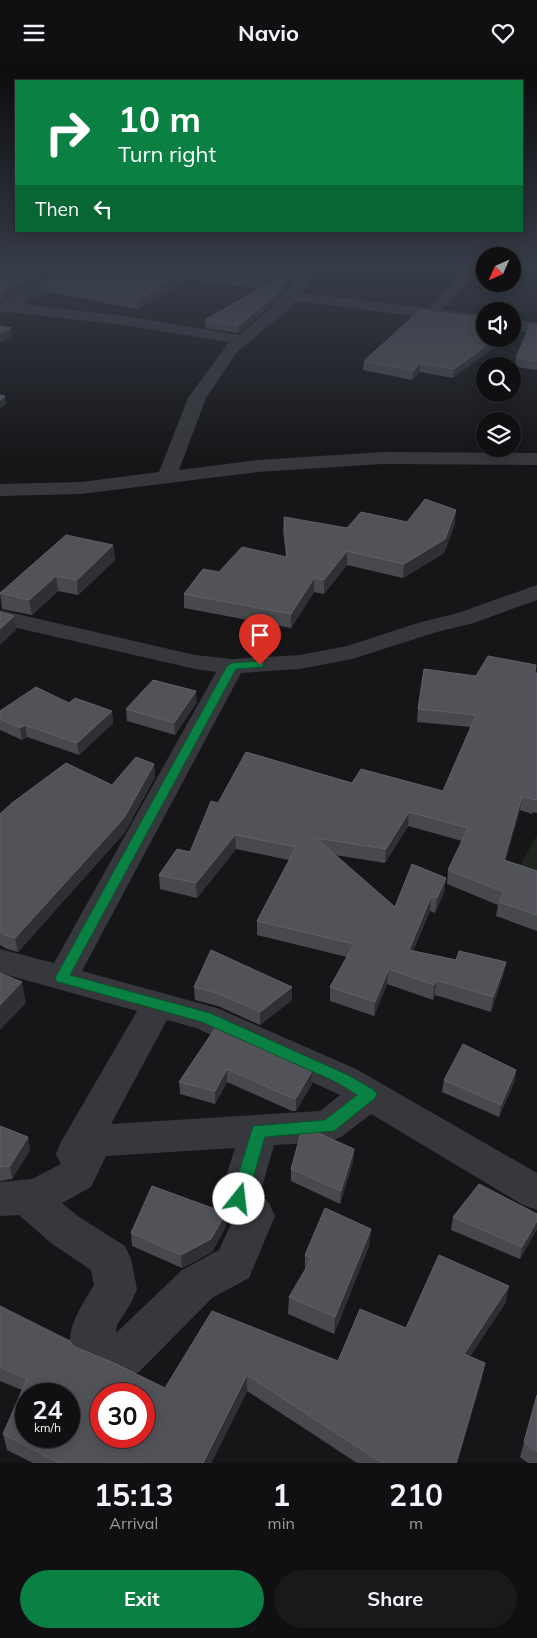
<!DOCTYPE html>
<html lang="en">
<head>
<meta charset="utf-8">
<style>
	body { margin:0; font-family:Mulish,sans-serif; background:#19191b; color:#f1f3f6; height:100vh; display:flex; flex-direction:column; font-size:19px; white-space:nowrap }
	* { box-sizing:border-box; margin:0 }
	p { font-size:16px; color:#9c9d9f }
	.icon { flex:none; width:28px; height:28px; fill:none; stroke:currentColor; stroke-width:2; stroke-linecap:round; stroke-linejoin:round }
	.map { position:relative; height:1398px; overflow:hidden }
	.side { display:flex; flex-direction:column; background:#101012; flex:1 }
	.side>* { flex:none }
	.banner { position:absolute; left:15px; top:15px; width:508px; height:152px; border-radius:0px; box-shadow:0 2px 12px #0003,0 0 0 1px #303032; background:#0b8043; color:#fff; overflow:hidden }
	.needle { width:32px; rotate:225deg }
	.buttons { position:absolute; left:476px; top:182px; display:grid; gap:10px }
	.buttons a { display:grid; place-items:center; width:45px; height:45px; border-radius:50%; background:#101012; box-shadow:0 2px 12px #0003,0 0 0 1px #303032; font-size:25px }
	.speed { position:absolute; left:15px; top:1318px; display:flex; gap:10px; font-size:25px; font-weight:700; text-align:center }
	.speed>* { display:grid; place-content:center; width:65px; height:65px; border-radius:50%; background:#101012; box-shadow:0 2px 12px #0003,0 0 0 1px #303032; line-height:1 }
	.speed small { font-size:12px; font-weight:400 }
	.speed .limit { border:8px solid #d22; background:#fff; color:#111 }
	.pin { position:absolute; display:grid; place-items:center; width:42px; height:42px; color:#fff; margin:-51px -21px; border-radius:50% 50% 50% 0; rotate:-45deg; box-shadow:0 0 5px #0007 }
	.pin .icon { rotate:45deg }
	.me { position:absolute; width:55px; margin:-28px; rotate:16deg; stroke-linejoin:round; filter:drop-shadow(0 0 4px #0008) }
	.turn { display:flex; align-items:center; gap:18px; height:105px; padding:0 20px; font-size:22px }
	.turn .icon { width:65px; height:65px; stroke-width:2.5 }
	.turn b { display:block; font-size:35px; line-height:42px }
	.then { display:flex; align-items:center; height:48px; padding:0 20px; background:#0003; gap:10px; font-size:19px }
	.eta { display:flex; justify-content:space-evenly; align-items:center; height:85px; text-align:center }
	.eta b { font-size:30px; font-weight:700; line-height:35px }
	.button { display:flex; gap:10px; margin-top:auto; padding:10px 20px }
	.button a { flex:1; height:58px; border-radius:30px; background:#0b8043; color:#fff; font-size:20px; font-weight:700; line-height:58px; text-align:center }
	.button a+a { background:#19191b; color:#f1f3f6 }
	header { display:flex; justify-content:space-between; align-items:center; height:65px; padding:0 20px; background:#101012; font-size:22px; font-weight:700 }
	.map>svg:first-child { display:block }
	.green { fill:#1e261f }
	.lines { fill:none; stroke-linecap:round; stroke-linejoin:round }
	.minor { fill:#37383d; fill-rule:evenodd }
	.wall { fill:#47494d }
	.shaded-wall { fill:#2f3033 }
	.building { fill:#525359; stroke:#5f6168; fill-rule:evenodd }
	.route { fill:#0b8043; stroke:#07532c }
</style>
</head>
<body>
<header><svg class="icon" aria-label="menu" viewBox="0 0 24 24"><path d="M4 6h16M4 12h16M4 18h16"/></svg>Navio<svg class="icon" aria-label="heart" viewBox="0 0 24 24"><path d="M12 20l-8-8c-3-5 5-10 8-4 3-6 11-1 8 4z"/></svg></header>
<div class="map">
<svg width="537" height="1398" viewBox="0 0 537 1398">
	<rect width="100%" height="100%" fill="#161618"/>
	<path class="green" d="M537,770V812L517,806Z"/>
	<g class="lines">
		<g class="minor">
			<path d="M67,200H83L64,215L22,239L124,251L239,270C268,246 286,235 301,200H315L307,219L301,228L428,243L469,200H484L442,245L485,250V260L295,236L288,245L237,287L206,333L179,405L257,395L383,387L537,388V400L383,399L257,407L81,429L0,431V419L81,417L159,407L188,333L229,277L124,260L8,247L0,248V239Z"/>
			<path d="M512,255L537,258V268L512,265Z"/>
			<path d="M537,520V535L474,558L437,567L352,594L300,604L241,608L82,906L217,943L356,1004L537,1108V1145L523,1140L371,1049L341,1072L328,1077L274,1080L260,1129L269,1138L275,1151L249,1213L212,1233L139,1307L123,1314L77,1295C75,1291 71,1285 70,1280C68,1260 84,1236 94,1220L91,1205L51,1178L19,1150L0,1151V1117L32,1114L61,1099L56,1089L61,1077L137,946L0,908V884L54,898L216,607L195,604L0,559V545L195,590L232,594L300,590L347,581L421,557L458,548ZM167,955L196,963L340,1030L320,1046L111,1059ZM235,1083L219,1134L225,1146L233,1155L219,1185L182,1205L116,1268L117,1260L131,1238L137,1224L131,1194L125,1181L79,1152L62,1138L91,1122L106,1091Z"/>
		</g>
	</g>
	<g class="wall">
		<path d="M293,200L269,219L294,211L274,238L238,268L206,263L205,255L259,224L185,214V216L138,244L46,227V219L64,208L179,205Z"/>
		<path d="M485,253L453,313L420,307L412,315L363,305L364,296Z"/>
		<path d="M537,260V305L515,302L516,293Z"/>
		<path d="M284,452L347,463L407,457L455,459L444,488L403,513L347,500L324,529L314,527L291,563L184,543V529L286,492L283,466Z"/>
		<path d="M113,480L115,495L78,530L58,526L32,550L2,544L0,528Z"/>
		<path d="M537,608V748L533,747L532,749L520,745L505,795L537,806V866L496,851L498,840L447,819L448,805L462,776L408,761L385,798L335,790L395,842L446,813L444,827L435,848L430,846L413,886L456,895L506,897L503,911L491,947L435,930L433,935L387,919L374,951L330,936V922L347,892L257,870V856L289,795L236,784L197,833L160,824L159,810L190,787L218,738L352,718L443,726L471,662L417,657L418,644L476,611Z"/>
		<path d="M197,637L175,670L127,656L126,644Z"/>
		<path d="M69,638L112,646L113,658L79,690L27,672L22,675L0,665V646Z"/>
		<path d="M154,699L155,712L125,767L18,887L7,884L0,880V749L112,720Z"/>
		<path d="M194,922H292V935L260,960L218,941L195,935Z"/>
		<path d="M216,962L312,1019L296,1046H292L227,1017L215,1039L180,1029L179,1017Z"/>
		<path d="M516,1005L514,1018L499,1052L442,1027L444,1015Z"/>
		<path d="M0,1061L28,1072L30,1085L12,1114L0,1116Z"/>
		<path d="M354,1084L353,1097L340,1139L291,1116V1104Z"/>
		<path d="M226,1148V1161L212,1187L182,1203L132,1181L131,1168Z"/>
		<path d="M537,1149V1164L520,1194L451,1165L453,1152Z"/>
		<path d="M371,1164L369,1181L334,1269L288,1249L289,1232L305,1205V1190Z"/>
		<path d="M506,1237L470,1291L482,1313L457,1398H357L247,1326L211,1398H33L7,1385L3,1369L22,1325L0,1316V1241L73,1281L165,1323L338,1296L406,1263Z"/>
		<path d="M537,1330V1398H528L520,1392Z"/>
	</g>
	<g class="shaded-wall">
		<path d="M49,200H64L0,237V228Z"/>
		<path d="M282,200H293L261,225V216Z"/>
		<path d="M294,204V211L274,238L238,268V261Z"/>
		<path d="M184,208L185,216L138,244V235Z"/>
		<path d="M516,259L515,267L512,269V261Z"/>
		<path d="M11,263L12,272L0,278V269Z"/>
		<path d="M495,274H506L453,313L454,304Z"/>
		<path d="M420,298V307L412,315L413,306Z"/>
		<path d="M5,331L6,339L0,343V335Z"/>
		<path d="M456,445L455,459L444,488L403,513L404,499Z"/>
		<path d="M113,480L115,495L78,530L77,515Z"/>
		<path d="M347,486V500L324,529V515Z"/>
		<path d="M56,511L58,526L32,550L29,535Z"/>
		<path d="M314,513V527L291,563V549Z"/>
		<path d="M14,551L16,565L0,580V564Z"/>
		<path d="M196,626L197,637L175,670L174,658Z"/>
		<path d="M112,646L113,658L79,690L77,678Z"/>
		<path d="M25,660L27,672L22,675L20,663Z"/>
		<path d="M154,699L155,712L125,767L18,887L15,873Z"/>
		<path d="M522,731L520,745L502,809L504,795Z"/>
		<path d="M409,747L408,761L385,798L386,784Z"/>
		<path d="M235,770L236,784L197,833L196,818Z"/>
		<path d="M446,813L444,827L435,848L437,833Z"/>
		<path d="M431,832L430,846L407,899L409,885Z"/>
		<path d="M506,897L503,911L491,947L493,932Z"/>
		<path d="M389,904L387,919L374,951L375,937Z"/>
		<path d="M436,915L435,930L433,935L434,920Z"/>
		<path d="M22,917L26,938L0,965V940Z"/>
		<path d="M292,922V935L260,960V947Z"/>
		<path d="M227,1004V1017L215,1039V1026Z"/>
		<path d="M516,1005L514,1018L499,1052L501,1040Z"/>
		<path d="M312,1006V1019L296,1046V1033Z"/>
		<path d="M28,1072L30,1085L12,1114L10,1101Z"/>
		<path d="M354,1084L353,1097L340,1139L341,1126Z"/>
		<path d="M226,1148V1161L212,1187L182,1203L181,1190Z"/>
		<path d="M537,1156V1164L520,1194L522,1182Z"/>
		<path d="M371,1164L369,1181L334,1269L335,1252Z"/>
		<path d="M509,1221L506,1237L461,1305L464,1289Z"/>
		<path d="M485,1298L482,1313L457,1398H456Z"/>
		<path d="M247,1310V1326L211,1398H203Z"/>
	</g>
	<g class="building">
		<path d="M0,200H49L0,228Z"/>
		<path d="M74,200H171L179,205L187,200H282L261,216L180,206L184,208L138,235L46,219L64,208Z"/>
		<path d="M294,204L274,231L238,261L205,255Z"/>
		<path d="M420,245L485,253V274H495L454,304L420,298L413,306L364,296Z"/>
		<path d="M530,260H537V296L516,293Z"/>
		<path d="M0,261L11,263L0,269Z"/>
		<path d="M0,330L5,331L0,335Z"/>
		<path d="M425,434L456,445L445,474L404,499L347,486L324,515L314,513L291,549L184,529L203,504L219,507L242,482L287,492L284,452L347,463L361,447L407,457Z"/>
		<path d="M66,470L113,480L77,515L56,511L29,535L0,528Z"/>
		<path d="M0,547L14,551L0,564Z"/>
		<path d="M488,591L536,600L535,608H537V734H536L535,735L522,731L504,795L537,806V850L499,837L504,827L448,805L468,763L409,747L386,784L316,773L395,842L412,799L446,813L437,833L431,832L409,885L456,895L459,886L506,897L493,932L436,915L434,920L389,904L375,937L330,922L354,879L257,856L296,782L235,770L196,818L159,810L177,784L190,787L211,736L218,738L246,687L352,718L361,704L443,726L476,650L418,644L424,604L476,611Z"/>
		<path d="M153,615L196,626L174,658L126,644Z"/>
		<path d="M36,622L69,638L75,633L112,646L77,678L25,660L20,663L0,654V646Z"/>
		<path d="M136,692L154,699L124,753L15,873L5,870L0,867V749L12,738L66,698L112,720Z"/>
		<path d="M211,885L292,922L260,947L217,928L194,922Z"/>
		<path d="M0,908L22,917L0,940Z"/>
		<path d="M216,962L312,1006L296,1033H292L227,1004L215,1026L179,1017Z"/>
		<path d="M463,979L516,1005L501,1040L444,1015Z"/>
		<path d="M0,1061L28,1072L10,1101L0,1102Z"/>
		<path d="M316,1067L354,1084L341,1126L291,1104L301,1068Z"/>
		<path d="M479,1119L537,1149V1156L522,1182L453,1152Z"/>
		<path d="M152,1121L226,1148L211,1174L181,1190L131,1168Z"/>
		<path d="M325,1143L371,1164L335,1252L289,1232L312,1193L305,1190Z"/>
		<path d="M439,1190L509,1221L464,1289L485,1298L456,1398H382L247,1310L203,1398H59L3,1369L27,1314L0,1302V1241L70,1276L73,1281L114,1298L165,1323L212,1246L338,1296L360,1244L406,1263ZM26,1329H69V1371H26ZM101,1329H144V1371H101Z"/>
		<path d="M537,1330V1387L524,1377Z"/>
	</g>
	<linearGradient id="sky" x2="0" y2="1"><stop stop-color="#0c0c0d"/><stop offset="0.51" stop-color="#363c48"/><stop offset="1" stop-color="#363c48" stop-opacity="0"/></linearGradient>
	<rect width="537" height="396" fill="url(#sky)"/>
	<path class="route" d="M260,596L263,597V602L236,604L70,910L210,948L348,1010L374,1025L377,1029L374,1034L334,1066L265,1072L247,1134L245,1139L239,1141L233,1139L231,1134L253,1061L325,1055L357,1030L338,1018L202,957L62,918L57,917L55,913L227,601L232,598Z"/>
</svg>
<div class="buttons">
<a><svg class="needle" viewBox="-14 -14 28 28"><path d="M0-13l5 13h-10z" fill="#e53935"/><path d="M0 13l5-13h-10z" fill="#9c9d9f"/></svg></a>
<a><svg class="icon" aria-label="sound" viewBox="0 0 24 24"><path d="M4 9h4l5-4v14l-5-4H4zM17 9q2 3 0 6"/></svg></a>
<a><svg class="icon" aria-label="search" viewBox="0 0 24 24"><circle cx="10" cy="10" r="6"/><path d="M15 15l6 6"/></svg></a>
<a><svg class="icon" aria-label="layers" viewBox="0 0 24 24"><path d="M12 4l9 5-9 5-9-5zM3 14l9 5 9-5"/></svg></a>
</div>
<div class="speed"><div>24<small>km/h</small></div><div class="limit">30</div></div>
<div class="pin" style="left:260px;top:600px;background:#d93025"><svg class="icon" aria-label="arrive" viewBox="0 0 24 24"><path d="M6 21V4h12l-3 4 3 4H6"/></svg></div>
<svg class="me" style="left:239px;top:1134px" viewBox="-20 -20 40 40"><circle r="19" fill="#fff"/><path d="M0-13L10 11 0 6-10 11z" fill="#0b8043"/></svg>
<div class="banner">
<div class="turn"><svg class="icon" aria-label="right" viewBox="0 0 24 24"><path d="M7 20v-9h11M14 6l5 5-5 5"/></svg><div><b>10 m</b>Turn right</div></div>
<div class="then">Then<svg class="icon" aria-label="left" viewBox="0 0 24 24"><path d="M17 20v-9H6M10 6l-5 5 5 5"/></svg></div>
</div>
</div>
<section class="side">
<div class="eta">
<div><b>15:13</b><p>Arrival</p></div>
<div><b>1</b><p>min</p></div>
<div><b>210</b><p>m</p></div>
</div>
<div class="button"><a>Exit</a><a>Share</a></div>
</section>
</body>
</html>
